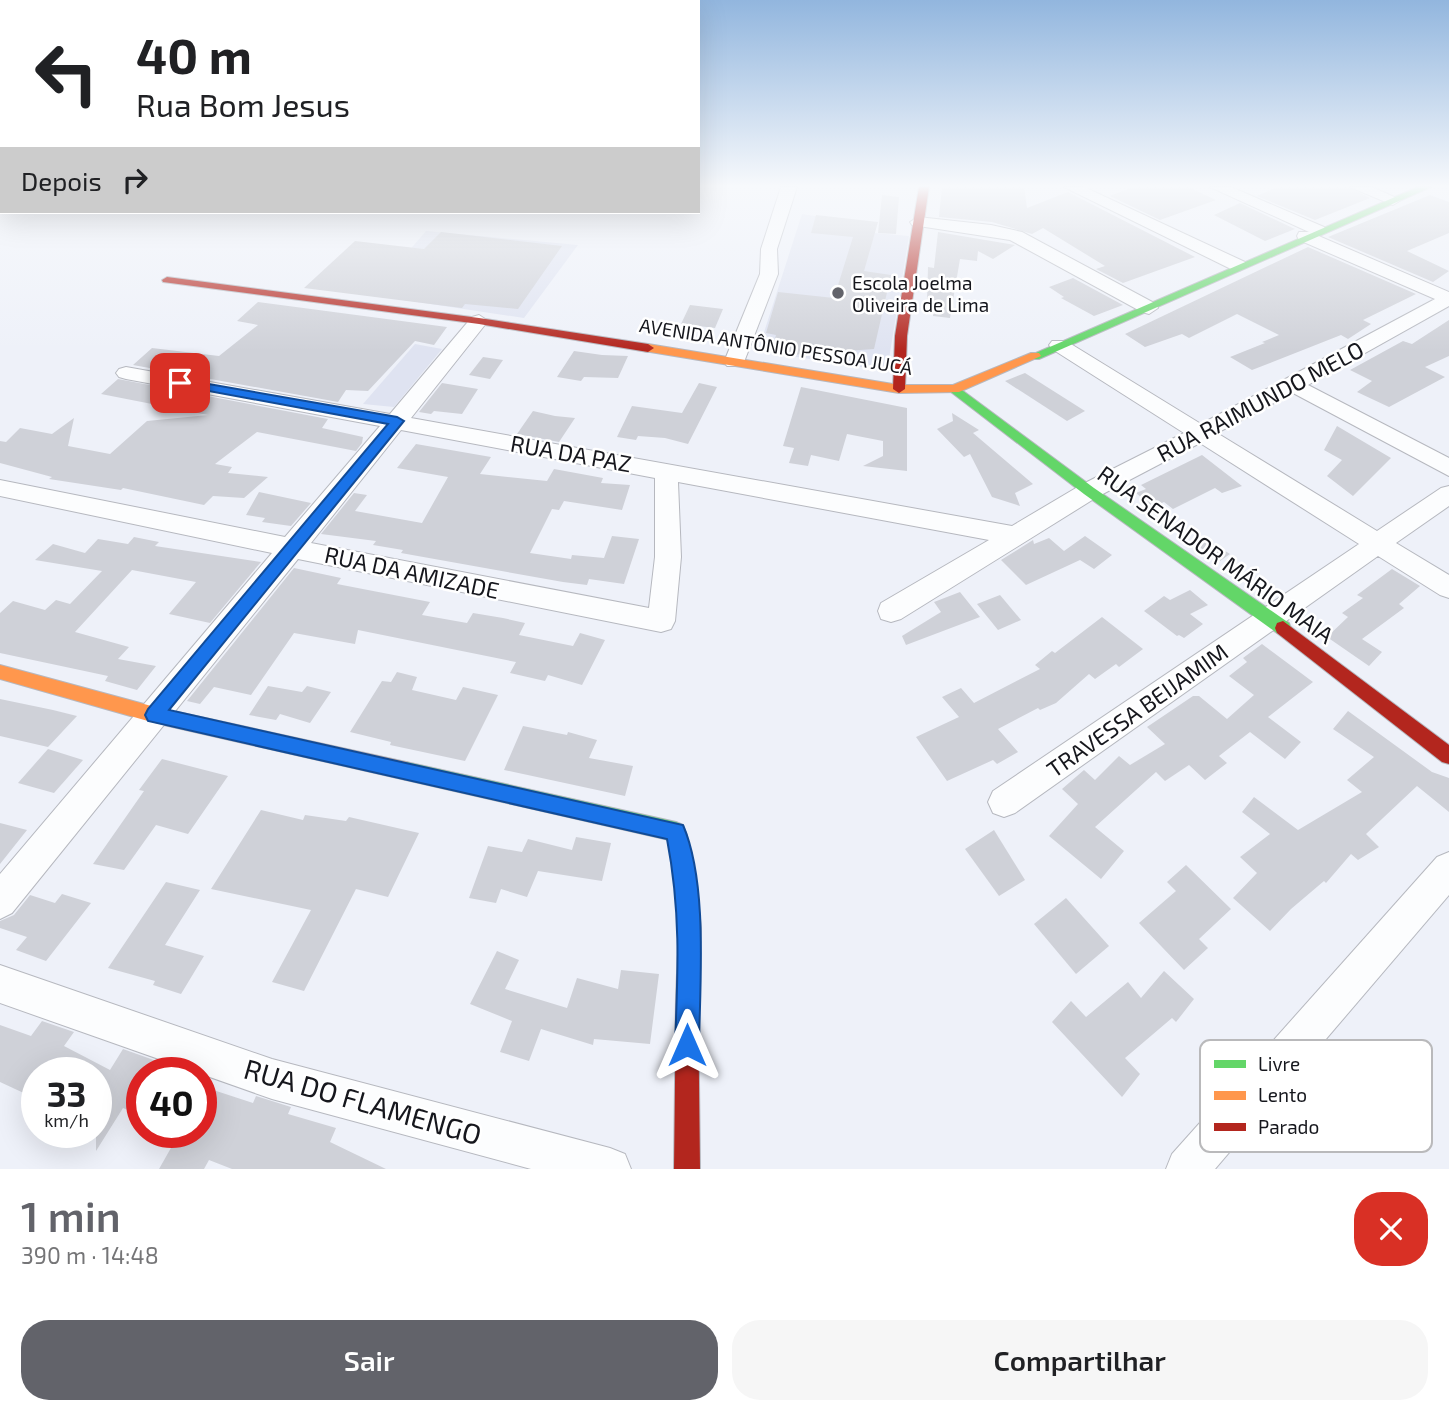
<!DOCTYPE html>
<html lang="pt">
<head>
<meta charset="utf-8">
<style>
	body { margin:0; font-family:"Exo 2",sans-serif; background:#f6f6f6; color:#202124; height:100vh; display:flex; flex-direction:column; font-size:26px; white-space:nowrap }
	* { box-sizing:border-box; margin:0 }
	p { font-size:23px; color:#757577 }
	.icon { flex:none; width:38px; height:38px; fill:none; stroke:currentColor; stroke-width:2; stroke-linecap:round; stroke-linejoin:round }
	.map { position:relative; height:1169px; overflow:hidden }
	.panel { display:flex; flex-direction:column; background:#fff; flex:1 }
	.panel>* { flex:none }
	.guide { position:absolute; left:0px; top:0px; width:700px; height:214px; box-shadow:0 7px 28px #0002; background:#fff; color:#202124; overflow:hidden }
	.speed { position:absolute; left:21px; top:1057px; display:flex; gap:14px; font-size:35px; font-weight:700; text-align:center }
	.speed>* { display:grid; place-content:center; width:91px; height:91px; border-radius:50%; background:#fff; box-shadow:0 7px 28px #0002; line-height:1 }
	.speed small { font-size:18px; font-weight:400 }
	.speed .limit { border:10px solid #d22; background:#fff; color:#111 }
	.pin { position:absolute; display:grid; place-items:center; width:60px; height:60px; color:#fff; margin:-30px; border-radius:14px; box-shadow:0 4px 10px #0006 }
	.me { position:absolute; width:77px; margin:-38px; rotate:0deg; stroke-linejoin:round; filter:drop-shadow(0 0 5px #0008) }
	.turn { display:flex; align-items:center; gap:24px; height:147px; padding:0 21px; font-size:32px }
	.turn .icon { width:91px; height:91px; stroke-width:2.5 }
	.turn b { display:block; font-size:49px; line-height:60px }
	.then { display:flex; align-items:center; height:66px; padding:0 21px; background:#0003; gap:14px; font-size:26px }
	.round { display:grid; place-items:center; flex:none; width:74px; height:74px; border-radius:28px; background:#f6f6f6 }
	.headline { display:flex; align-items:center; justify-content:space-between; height:119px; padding:0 21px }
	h1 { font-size:42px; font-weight:600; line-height:52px; color:#62636a }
	.action { display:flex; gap:14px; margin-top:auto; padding:14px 21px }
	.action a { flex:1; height:80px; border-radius:28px; background:#62636a; color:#fff; font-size:28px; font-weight:600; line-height:80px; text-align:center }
	.action a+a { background:#f6f6f6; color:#202124 }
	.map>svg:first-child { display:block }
	.built { fill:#dfe3f1 }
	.building { fill:#cfd1d8 }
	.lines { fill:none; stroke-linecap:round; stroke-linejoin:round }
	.street-casing { stroke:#b6b8bf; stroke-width:2 }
	.fast-casing { stroke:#b6b8bf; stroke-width:2 }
	.slow-casing { stroke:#b6b8bf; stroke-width:2 }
	.jam-casing { stroke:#b6b8bf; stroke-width:2 }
	.street { fill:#fcfdfe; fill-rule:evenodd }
	.fast { fill:#63d668; fill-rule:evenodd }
	.slow { fill:#ff974d; fill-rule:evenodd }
	.jam { fill:#b3261e; fill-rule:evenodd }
	.route { fill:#1a73e8; stroke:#114b97; stroke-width:2 }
	.poi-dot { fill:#62636a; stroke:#fff; stroke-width:2.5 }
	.labels { text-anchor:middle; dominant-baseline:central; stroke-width:5; stroke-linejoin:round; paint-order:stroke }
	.far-poi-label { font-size:19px; fill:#16171d; stroke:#fff; text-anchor:start }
	.far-street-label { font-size:19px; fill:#16171d; stroke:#fff }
	.street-label { font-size:23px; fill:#16171d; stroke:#fff }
	.near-street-label { font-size:28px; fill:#16171d; stroke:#fff }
	.key { fill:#fff; stroke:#b9b9bb; stroke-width:2 }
	.key-label { font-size:19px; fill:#16171d }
</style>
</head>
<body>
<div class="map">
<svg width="1449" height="1169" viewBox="0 0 1449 1169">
	<rect width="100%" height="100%" fill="#eef1f9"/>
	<g class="built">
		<path d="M802,214L847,221L851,231L909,236L887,371L758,351Z"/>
		<path d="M426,231L578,245L524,318L371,295Z"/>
		<path d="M415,344L442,349L394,407L363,404Z"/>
	</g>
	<g class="building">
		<path d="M942,187H1024L1027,208L1068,192L1195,257L1123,283L1096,269L1105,266L1043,228L1032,234L992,222L939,217Z"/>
		<path d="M1134,187H1188L1216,200L1160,220L1110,196Z"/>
		<path d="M1277,187H1348L1370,198L1315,220L1257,196Z"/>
		<path d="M882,195L899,197L896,234L878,233Z"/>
		<path d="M1430,195L1449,202V233L1407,251L1449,271L1433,282L1328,237Z"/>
		<path d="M1240,203L1295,229L1265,241L1214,215Z"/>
		<path d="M816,215L878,222L864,271L891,275L874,349L791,355L771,353L776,335L766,333L778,292L834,298L853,237L811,233Z"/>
		<path d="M441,232L562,246L518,309L465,304L462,308L304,288L355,241L424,249Z"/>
		<path d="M938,232L1015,245L993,259L978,251L977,261L960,259L950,318L933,316L935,302L927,301L928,267L934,268Z"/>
		<path d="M1308,247L1416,294L1363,320L1371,324L1348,339L1341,335L1252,370L1230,357L1265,343L1262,342L1279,335L1237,314L1189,338L1182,334L1145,347L1125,334Z"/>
		<path d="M1073,278L1123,305L1094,316L1061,298L1064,297L1049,287Z"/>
		<path d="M258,302L447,327L434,345L415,341L368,391L346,390L338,402L133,365L152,348L219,356L258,325L237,321Z"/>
		<path d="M690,305L723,309L715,328L681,324Z"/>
		<path d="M1449,320V356L1425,367L1445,377L1389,407L1357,392L1372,381L1350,370L1403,341L1412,344Z"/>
		<path d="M574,351L602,355L628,356L618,378L584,377L581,381L557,377Z"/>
		<path d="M483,357L503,360L490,379L469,375Z"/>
		<path d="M1025,373L1085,411L1067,421L1005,381Z"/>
		<path d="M118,379L328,419L322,428L363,437L362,443L356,451L257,432L215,464L232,467L228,473L268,477L244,498L213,496L204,505L123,488L121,490L49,479L52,477L0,463V441L6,442L20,428L52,434L74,418L68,446L110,454L147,421L208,415L101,394Z"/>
		<path d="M442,383L478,389L462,414L434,411L431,414L419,412Z"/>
		<path d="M699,383L717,387L688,444L665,438L638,436L636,440L617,437L632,406L682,413Z"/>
		<path d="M801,387L907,408V471L863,466L883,456V441L847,434L839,461L811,455L808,466L789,463L794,448L783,446Z"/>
		<path d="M533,411L555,416L575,418L559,442L517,434Z"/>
		<path d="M952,413L979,430L973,433L1033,484L1015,493L1020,506L992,497L970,454L964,457L937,429L953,421Z"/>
		<path d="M1337,426L1391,458L1353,496L1327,476L1342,460L1324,450Z"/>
		<path d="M416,444L491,457L480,474L547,481L554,469L603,478L601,483L630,485L622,510L564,501L559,510L552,509L530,553L571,559L572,555L604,558L612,536L639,539L624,584L589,579L587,585L563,582L401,553L403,550L373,545L376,541L321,534L354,493L367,495L355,511L422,523L448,477L397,468Z"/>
		<path d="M1202,455L1242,486L1222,493L1215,488L1173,509L1164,502L1153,507L1136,493L1146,489L1141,485Z"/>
		<path d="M259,492L311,503L291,526L262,522L265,518L246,515Z"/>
		<path d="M1085,536L1112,555L1094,569L1080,560L1026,585L1001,560L1033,540L1034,544L1049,538L1064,551Z"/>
		<path d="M134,537L159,542L155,546L261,562L210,623L169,614L196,582L132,570L75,632L129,647L118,659L156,666L137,690L105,681L108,676L0,653V613L13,601L45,610L56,600L70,604L102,571L35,560L53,544L85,553L98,539L128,544Z"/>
		<path d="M1206,539L1230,554L1220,561L1198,546Z"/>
		<path d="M294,568L341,578L337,584L430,602L422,615L467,623L473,613L503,618L525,623L519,635L573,646L580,633L605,640L582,685L548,675L545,681L510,673L516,662L358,630L355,644L294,633L251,695L214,687L200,704L187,701Z"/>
		<path d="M1392,569L1420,586L1399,604L1404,608L1362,639L1382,652L1369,666L1327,637L1348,617L1342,613L1363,598L1357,595Z"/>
		<path d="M1190,590L1208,605L1190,614L1203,624L1184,638L1179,635L1177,636L1144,611L1164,596L1170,600Z"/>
		<path d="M960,592L980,617L906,645L902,636L941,612L934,602Z"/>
		<path d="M1000,595L1021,620L998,630L977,604Z"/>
		<path d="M1102,617L1143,649L1119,667L1116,664L1095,679L1089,674L1056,703L1040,710L1038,708L998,729L1018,752L997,764L993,760L947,781L916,737L959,717L942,697L961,688L974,703L1040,669L1035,665L1052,651L1055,653Z"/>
		<path d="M1262,644L1313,682L1268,717L1301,742L1285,759L1250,732L1219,756L1227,763L1205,780L1189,765L1165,781L1156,772L1095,827L1124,851L1101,879L1049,836L1078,804L1062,789L1084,770L1095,780L1119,756L1130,765L1165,744L1147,727L1193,696H1199L1227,719L1254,695L1229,676L1247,662L1243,658Z"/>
		<path d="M397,672L417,677L412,690L456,700L463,687L498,695L465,761L390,745L391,742L350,732L382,681L391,682Z"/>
		<path d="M268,686L302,692L307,686L331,692L310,723L280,714L276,720L249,715Z"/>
		<path d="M0,699L53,710L77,716L48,747L0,736Z"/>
		<path d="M1348,711L1432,772L1449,778V812L1417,786L1366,834L1379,847L1358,860L1351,854L1326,883L1324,881L1291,909L1270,931L1233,898L1257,873L1240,857L1270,834L1242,812L1254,797L1298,830L1362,792L1347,780L1374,757L1333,729Z"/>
		<path d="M523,726L567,735L568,732L597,740L589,758L633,766L625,796L504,770Z"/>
		<path d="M48,749L83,760L54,793L18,783Z"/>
		<path d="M162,759L228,776L188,834L156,825L124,870L93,864L144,791L139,790Z"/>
		<path d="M261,810L303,820L305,815L346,821L349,817L419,833L388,897L356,889L304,991L272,982L311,910L211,889Z"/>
		<path d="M0,823L27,830L0,864Z"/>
		<path d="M994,830L1025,880L999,896L965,849Z"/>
		<path d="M576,837L611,843L602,881L538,871L527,897L501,889L496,903L469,898L488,846L522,852L528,839L572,850Z"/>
		<path d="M1186,865L1231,909L1199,939L1208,948L1184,970L1139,923L1176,891L1167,882Z"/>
		<path d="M166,882L200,890L165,945L204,956L181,994L153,985L155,981L108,968Z"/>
		<path d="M62,894L91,903L46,961L16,950L27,937L0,928V921L14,915L30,895L55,903Z"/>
		<path d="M1066,898L1109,946L1076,974L1034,924Z"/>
		<path d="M497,951L519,960L505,989L567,1008L577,978L618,989L621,970L659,974L650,1044L594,1039L593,1045L541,1029L529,1061L500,1052L512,1021L470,1004Z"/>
		<path d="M1164,971L1194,999L1176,1022L1172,1018L1125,1058L1140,1074L1122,1097L1052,1022L1071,1001L1086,1017L1128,982L1141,998Z"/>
		<path d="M42,1021L74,1032L64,1046L110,1070L123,1049L190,1073H142V1116L123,1108L96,1151V1073H37V1083L28,1095L0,1082V1025L31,1036Z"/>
		<path d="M201,1086L253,1103L256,1096L291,1107L288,1114L336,1128L330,1142L386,1169H232L209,1160L204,1169H159L180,1132H201Z"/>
	</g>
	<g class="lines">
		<defs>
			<g id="street">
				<path d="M781,187H797L777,249L778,274L744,362L741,366H727L724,362L760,274L761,249Z"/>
				<path d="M1064,187H1084L1245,262L1248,266L1239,271L1233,270Z"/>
				<path d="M1210,187H1231L1324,227L1326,230L1324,233L1314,234L1449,292V306L1308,385L1449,458V476L1293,393L1217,433L1377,531L1441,488L1449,486V506L1396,543L1449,575V598L1440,595L1378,556L1015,813L1004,817L993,813L988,802L993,791L1359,544L1200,443L1097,497L901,619L891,622L881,619L878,611L881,603L989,540L678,482L681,557L675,621L671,629L661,632L298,559L12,913L0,919V874L272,553L0,496V480L285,537L380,426L126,379L119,377L116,373L119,369L126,367L390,414L472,317L479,315L488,321L411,418L1012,526L1081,485L1184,433L1052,349L1049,345L1052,341H1066L1201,424L1435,299L1299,240L1297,236L1299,232H1309ZM401,430L655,478V557L649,608L311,543Z"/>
				<path d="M1350,187H1372L1401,200L1393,205L1388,203Z"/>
				<path d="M918,217L991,225L1022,232L1156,304L1158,308L1149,314L1142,312L1010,240L912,225L910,222Z"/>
				<path d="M1449,852V895L1215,1169H1166L1172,1154L1437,857Z"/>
				<path d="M0,965L272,1059L610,1148L625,1154L631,1169H531L272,1099L0,1003Z"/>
			</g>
			<g id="fast">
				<path d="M1418,187H1431L1039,359H1031L1029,356Z"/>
				<path d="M955,385L1094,488L1289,623L1291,628L1289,633H1277L1084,494L951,392L949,389Z"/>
				<path d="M406,762L676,822L683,825L687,836L684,843L677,846L669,840L406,780L399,777L397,771L399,765Z"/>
			</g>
			<g id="slow">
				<path d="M648,344L899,385H953L1031,353H1039L1041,356L959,392L899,393L644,351L642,348Z"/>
				<path d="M0,665L155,707L406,762L413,765L415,771L413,777L406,780L155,723L0,679Z"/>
			</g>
			<g id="jam">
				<path d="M919,187H929L907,336L905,389L899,393L893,389L895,336Z"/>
				<path d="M167,277L479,318L648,344L654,348L648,352L479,324L163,282L162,280Z"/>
				<path d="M1283,621L1449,745V764L1442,762L1277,633L1275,628L1277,623Z"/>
				<path d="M677,826L684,829L687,836L696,882L701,928L698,996L700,1169H674L676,996L679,928L676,882L667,836L670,829Z"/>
			</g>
		</defs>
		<use href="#street" class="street-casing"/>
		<use href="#fast" class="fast-casing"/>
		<use href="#slow" class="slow-casing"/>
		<use href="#jam" class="jam-casing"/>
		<use href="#street" class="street"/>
		<use href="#fast" class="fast"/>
		<use href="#slow" class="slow"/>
		<use href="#jam" class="jam"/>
	</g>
	<linearGradient id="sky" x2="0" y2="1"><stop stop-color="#92b6de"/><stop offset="0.53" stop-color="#f7f9fc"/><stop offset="1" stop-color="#f7f9fc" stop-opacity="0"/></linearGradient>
	<rect width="1449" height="351" fill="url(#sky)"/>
	<path class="route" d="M180,379L397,417L404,421L169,710L683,825C708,883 700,982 699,1045L695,1054L687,1057L679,1054L675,1045C678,972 681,912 667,839L148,721L145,715L148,709L388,424L176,385V380Z"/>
	<circle class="poi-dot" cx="838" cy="293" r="7"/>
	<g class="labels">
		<g class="far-poi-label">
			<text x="852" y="282">Escola Joelma<tspan x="852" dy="22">Oliveira de Lima</tspan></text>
		</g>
		<g class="far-street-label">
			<text transform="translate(776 346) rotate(9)">AVENIDA ANTÔNIO PESSOA JUCÁ</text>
		</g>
		<g class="street-label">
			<text transform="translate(1260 401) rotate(-28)">RUA RAIMUNDO MELO</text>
			<text transform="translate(571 453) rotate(10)">RUA DA PAZ</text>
			<text transform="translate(1216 554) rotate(36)">RUA SENADOR MÁRIO MAIA</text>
			<text transform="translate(412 572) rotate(12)">RUA DA AMIZADE</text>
			<text transform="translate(1137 710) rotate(-35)">TRAVESSA BEIJAMIM</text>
		</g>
		<g class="near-street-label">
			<text transform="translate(363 1101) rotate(16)">RUA DO FLAMENGO</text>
		</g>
	</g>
	<rect x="1200" y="1040" width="232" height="112" rx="10" class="key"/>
	<rect x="1214" y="1060" width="32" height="8" fill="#63d668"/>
	<rect x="1214" y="1091" width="32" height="9" fill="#ff974d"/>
	<rect x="1214" y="1123" width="32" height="8" fill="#b3261e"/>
	<g class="key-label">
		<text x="1258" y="1071">Livre</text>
		<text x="1258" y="1102">Lento</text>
		<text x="1258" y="1134">Parado</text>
	</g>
</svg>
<div class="speed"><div>33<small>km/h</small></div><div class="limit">40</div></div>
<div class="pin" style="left:180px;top:383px;background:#d93025"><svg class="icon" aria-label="arrive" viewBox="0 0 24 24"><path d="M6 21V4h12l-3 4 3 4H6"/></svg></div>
<svg class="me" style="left:687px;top:1045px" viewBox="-20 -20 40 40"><path d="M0-17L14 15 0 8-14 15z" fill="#1a73e8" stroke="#fff" stroke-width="4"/></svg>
<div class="guide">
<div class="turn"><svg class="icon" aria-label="left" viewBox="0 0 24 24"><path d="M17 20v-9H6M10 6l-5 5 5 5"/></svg><div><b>40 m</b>Rua Bom Jesus</div></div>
<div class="then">Depois<svg class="icon" aria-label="right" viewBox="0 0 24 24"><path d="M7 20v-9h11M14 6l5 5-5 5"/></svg></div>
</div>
</div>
<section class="panel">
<div class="headline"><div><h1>1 min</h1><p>390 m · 14:48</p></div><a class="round" style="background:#d93025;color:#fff"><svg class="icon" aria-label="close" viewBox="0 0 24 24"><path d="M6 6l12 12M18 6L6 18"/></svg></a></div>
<div class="action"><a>Sair</a><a>Compartilhar</a></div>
</section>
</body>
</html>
